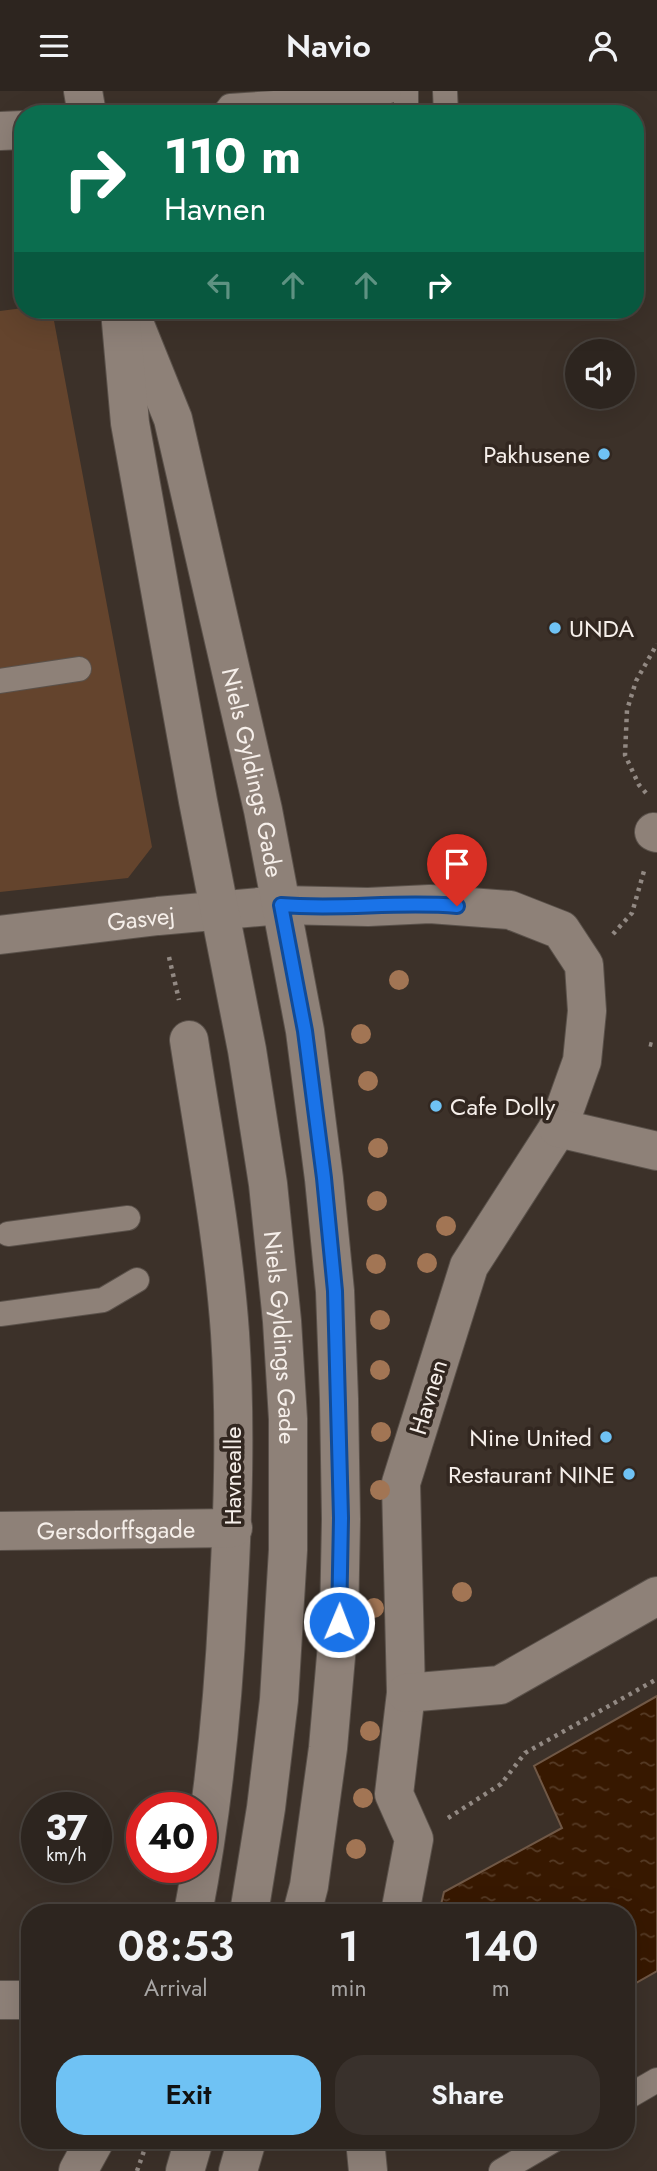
<!DOCTYPE html>
<html lang="en">
<head>
<meta charset="utf-8">
<style>
	body { margin:0; font-family:Jost,sans-serif; background:#39312c; color:#f1f3f6; height:100vh; display:flex; flex-direction:column; font-size:26px; white-space:nowrap }
	* { box-sizing:border-box; margin:0 }
	p { font-size:23px; color:#a7a5a4 }
	.icon { flex:none; width:38px; height:38px; fill:none; stroke:currentColor; stroke-width:2; stroke-linecap:round; stroke-linejoin:round }
	.map { position:relative; flex:1; overflow:hidden }
	.details { position:absolute; left:21px; top:1813px; width:614px; height:245px; display:flex; flex-direction:column; background:#2d251f; border-radius:28px; box-shadow:0 7px 28px #0002,0 0 0 2px #48423d }
	.details>* { flex:none }
	.guide { position:absolute; left:14px; top:14px; width:630px; height:214px; border-radius:28px; box-shadow:0 7px 28px #0002,0 0 0 2px #48423d; background:#0b6e4f; color:#fff; overflow:hidden }
	.controls { position:absolute; left:565px; top:248px; display:grid; gap:14px }
	.controls a { display:grid; place-items:center; width:70px; height:70px; border-radius:50%; background:#2d251f; box-shadow:0 7px 28px #0002,0 0 0 2px #48423d; font-size:35px }
	.speed { position:absolute; left:21px; top:1701px; display:flex; gap:14px; font-size:35px; font-weight:700; text-align:center }
	.speed>* { display:grid; place-content:center; width:91px; height:91px; border-radius:50%; background:#2d251f; box-shadow:0 7px 28px #0002,0 0 0 2px #48423d; line-height:1 }
	.speed small { font-size:18px; font-weight:400 }
	.speed .limit { border:10px solid #d22; background:#fff; color:#111 }
	.pin { position:absolute; display:grid; place-items:center; width:60px; height:60px; color:#fff; margin:-72px -30px; border-radius:50% 50% 50% 0; rotate:-45deg; box-shadow:0 0 7px #0007 }
	.pin .icon { rotate:45deg }
	.me { position:absolute; width:77px; margin:-38px; rotate:1deg; stroke-linejoin:round; filter:drop-shadow(0 0 5px #0008) }
	.turn { display:flex; align-items:center; gap:24px; height:147px; padding:0 35px; font-size:32px }
	.turn .icon { width:91px; height:91px; stroke-width:2.5 }
	.turn b { display:block; font-size:49px; line-height:60px }
	.lanes { display:flex; align-items:center; height:66px; padding:0 35px; background:#0003; justify-content:center; gap:35px; direction:ltr }
	.lanes .off { opacity:.35 }
	.eta { display:flex; justify-content:space-evenly; align-items:center; height:119px; text-align:center }
	.eta b { font-size:42px; font-weight:600; line-height:49px }
	.primary-button { display:flex; gap:14px; margin-top:auto; padding:14px 35px }
	.primary-button a { flex:1; height:80px; border-radius:28px; background:#6fc2f4; color:#111; font-size:28px; font-weight:600; line-height:80px; text-align:center }
	.primary-button a+a { background:#39312c; color:#f1f3f6 }
	header { display:flex; justify-content:space-between; align-items:center; height:91px; padding:0 35px; background:#2d251f; font-size:32px; font-weight:600 }
	.map>svg:first-child { display:block }
	.grass { fill:#64442d }
	.water { fill:url(#water-ripples); stroke:#705846; stroke-width:2 }
	.lines { fill:none; stroke-linecap:round; stroke-linejoin:round }
	.service-casing { stroke:#5a514a; stroke-width:26 }
	.minor-casing { stroke:#5a514a; stroke-width:40 }
	.tertiary-casing { stroke:#5a514a; stroke-width:40 }
	.path { stroke:#928983; stroke-width:4.5; stroke-dasharray:3.5 5; stroke-linecap:butt }
	.service { stroke:#8e8178; stroke-width:24 }
	.minor { stroke:#8e8178; stroke-width:38 }
	.tertiary { stroke:#8e8178; stroke-width:38 }
	.tree { fill:#a27554 }
	.route-casing { stroke:#114b97; stroke-width:18 }
	.route { stroke:#1a73e8; stroke-width:12 }
	.poi-dot { fill:#6fc2f4; stroke:#322720; stroke-width:2.5 }
	.labels { text-anchor:middle; dominant-baseline:central; stroke-width:7; stroke-linejoin:round; paint-order:stroke }
	.poi-label { font-size:24px; fill:#f6efea; stroke:#322720; text-anchor:end }
	.street-label { font-size:24px; fill:#f6efea; stroke:#322720 }
</style>
</head>
<body>
<header><svg class="icon" aria-label="menu" viewBox="0 0 24 24"><path d="M4 6h16M4 12h16M4 18h16"/></svg>Navio<svg class="icon" aria-label="person" viewBox="0 0 24 24"><circle cx="12" cy="8" r="4"/><path d="M4 21q1-7 8-7t8 7"/></svg></header>
<div class="map">
<svg width="657" height="2080" viewBox="0 0 657 2080">
	<defs>
		<pattern id="water-ripples" width="26" height="14" patternUnits="userSpaceOnUse" patternTransform="scale(1.75)"><rect width="26" height="14" fill="#371800"/><path d="M2 4q2-2 4 0t4 0M15 11q2-2 4 0t4 0" fill="none" stroke="#553a25"/></pattern>
	</defs>
	<rect width="100%" height="100%" fill="#3c3129"/>
	<path class="grass" d="M23,217V219H52L152,756L128,787L0,801V220Z"/>
	<path class="water" d="M657,1605V1880L627,1897L626,1822H439L444,1801L562,1737L534,1675Z"/>
	<g class="lines">
		<defs>
			<g id="service">
				<path d="M406,0V23"/>
				<path d="M445,0L446,23"/>
				<path d="M224,23L230,15L362,6L389,0"/>
				<path d="M0,590L79,578"/>
				<path d="M8,1143L128,1127"/>
				<path d="M0,1223L103,1209L137,1189"/>
				<path d="M626,2007L657,1989"/>
				<path d="M501,2080L554,2049"/>
			</g>
			<g id="minor">
				<path d="M0,40L23,39"/>
				<path d="M654,741L657,742"/>
				<path id="s1" d="M0,844L158,825L281,814L368,816L430,813L510,819L561,839L584,874L587,920L582,970L558,1037L469,1175L401,1392L406,1602L394,1703L414,1748L400,1822"/>
				<path d="M189,949C204,1047 223,1144 230,1242C236,1332 233,1422 228,1512C223,1616 213,1719 193,1822"/>
				<path d="M558,1037L657,1060"/>
				<path id="s2" d="M0,1440L233,1437"/>
				<path d="M406,1602L500,1594L657,1505"/>
				<path d="M0,1909H30"/>
				<path d="M365,2049L368,2080"/>
				<path d="M78,2080L95,2049"/>
			</g>
			<g id="tertiary">
				<path d="M83,0L87,23"/>
				<path id="s3" d="M129,219L173,328L263,719L305,940L324,1088L335,1200L339,1308L341,1428L339,1531L328,1657L309,1795L302,1822"/>
				<path id="s4" d="M121,231L130,332L198,710L247,959L268,1093L282,1230L288,1328V1459L279,1609L266,1717L249,1822"/>
				<path d="M185,2080L194,2049"/>
				<path d="M238,2080L247,2049"/>
			</g>
		</defs>
		<use href="#service" class="service-casing"/>
		<use href="#minor" class="minor-casing"/>
		<use href="#tertiary" class="tertiary-casing"/>
		<g class="path">
			<path d="M646,702L639,694L625,664L627,619L636,590L657,553"/>
			<path d="M613,843L632,822L644,780"/>
			<path d="M169,866L179,909"/>
			<path d="M649,953L657,955"/>
			<path d="M448,1727L501,1693L525,1662L657,1588"/>
			<path d="M137,2080L145,2057"/>
		</g>
		<use href="#service" class="service"/>
		<use href="#minor" class="minor"/>
		<use href="#tertiary" class="tertiary"/>
	</g>
	<g class="tree">
		<circle cx="399" cy="889" r="10"/>
		<circle cx="361" cy="943" r="10"/>
		<circle cx="368" cy="990" r="10"/>
		<circle cx="378" cy="1057" r="10"/>
		<circle cx="377" cy="1110" r="10"/>
		<circle cx="446" cy="1135" r="10"/>
		<circle cx="427" cy="1172" r="10"/>
		<circle cx="376" cy="1173" r="10"/>
		<circle cx="380" cy="1229" r="10"/>
		<circle cx="380" cy="1279" r="10"/>
		<circle cx="381" cy="1341" r="10"/>
		<circle cx="380" cy="1399" r="10"/>
		<circle cx="462" cy="1501" r="10"/>
		<circle cx="374" cy="1517" r="10"/>
		<circle cx="370" cy="1640" r="10"/>
		<circle cx="363" cy="1707" r="10"/>
		<circle cx="356" cy="1758" r="10"/>
	</g>
	<g class="lines">
		<defs>
			<path id="route" d="M339,1531L341,1427L335,1200L324,1087L305,940L281,814C340,819 398,810 457,815"/>
		</defs>
		<use href="#route" class="route-casing"/>
		<use href="#route" class="route"/>
	</g>
	<g class="poi-dot">
		<circle cx="604" cy="363" r="7"/>
		<circle cx="555" cy="537" r="7"/>
		<circle cx="436" cy="1015" r="7"/>
		<circle cx="606" cy="1346" r="7"/>
		<circle cx="629" cy="1383" r="7"/>
	</g>
	<g class="labels">
		<g class="poi-label">
			<text x="590" y="363">Pakhusene</text>
			<text x="569" y="537" text-anchor="start">UNDA</text>
			<text x="450" y="1015" text-anchor="start">Cafe Dolly</text>
			<text x="592" y="1346">Nine United</text>
			<text x="615" y="1383">Restaurant NINE</text>
		</g>
		<g class="street-label">
			<text stroke="none"><textPath href="#s3" startOffset="480">Niels Gyldings Gade</textPath></text>
			<text stroke="none"><textPath href="#s1" startOffset="142">Gasvej</textPath></text>
			<text stroke="none"><textPath href="#s4" startOffset="1029">Niels Gyldings Gade</textPath></text>
			<text transform="translate(428 1306) rotate(-73)">Havnen</text>
			<text transform="translate(232 1385) rotate(-90)">Havnealle</text>
			<text stroke="none"><textPath href="#s2" startOffset="116">Gersdorffsgade</textPath></text>
		</g>
	</g>
</svg>
<div class="controls">
<a><svg class="icon" aria-label="sound" viewBox="0 0 24 24"><path d="M4 9h4l5-4v14l-5-4H4zM17 9q2 3 0 6"/></svg></a>
</div>
<div class="speed"><div>37<small>km/h</small></div><div class="limit">40</div></div>
<div class="pin" style="left:457px;top:815px;background:#d93025"><svg class="icon" aria-label="arrive" viewBox="0 0 24 24"><path d="M6 21V4h12l-3 4 3 4H6"/></svg></div>
<svg class="me" style="left:339px;top:1531px" viewBox="-20 -20 40 40"><circle r="17" fill="#1a73e8" stroke="#fff" stroke-width="3"/><path d="M0-11L8 9 0 5-8 9z" fill="#fff"/></svg>
<div class="guide">
<div class="turn"><svg class="icon" aria-label="right" viewBox="0 0 24 24"><path d="M7 20v-9h11M14 6l5 5-5 5"/></svg><div><b>110 m</b>Havnen</div></div>
<div class="lanes"><svg class="icon off" aria-label="left" viewBox="0 0 24 24"><path d="M17 20v-9H6M10 6l-5 5 5 5"/></svg><svg class="icon off" aria-label="ahead" viewBox="0 0 24 24"><path d="M12 20V5M6 11l6-6 6 6"/></svg><svg class="icon off" aria-label="ahead" viewBox="0 0 24 24"><path d="M12 20V5M6 11l6-6 6 6"/></svg><svg class="icon" aria-label="right" viewBox="0 0 24 24"><path d="M7 20v-9h11M14 6l5 5-5 5"/></svg></div>
</div>
<section class="details">
<div class="eta">
<div><b>08:53</b><p>Arrival</p></div>
<div><b>1</b><p>min</p></div>
<div><b>140</b><p>m</p></div>
</div>
<div class="primary-button"><a>Exit</a><a>Share</a></div>
</section>
</div>
</body>
</html>
